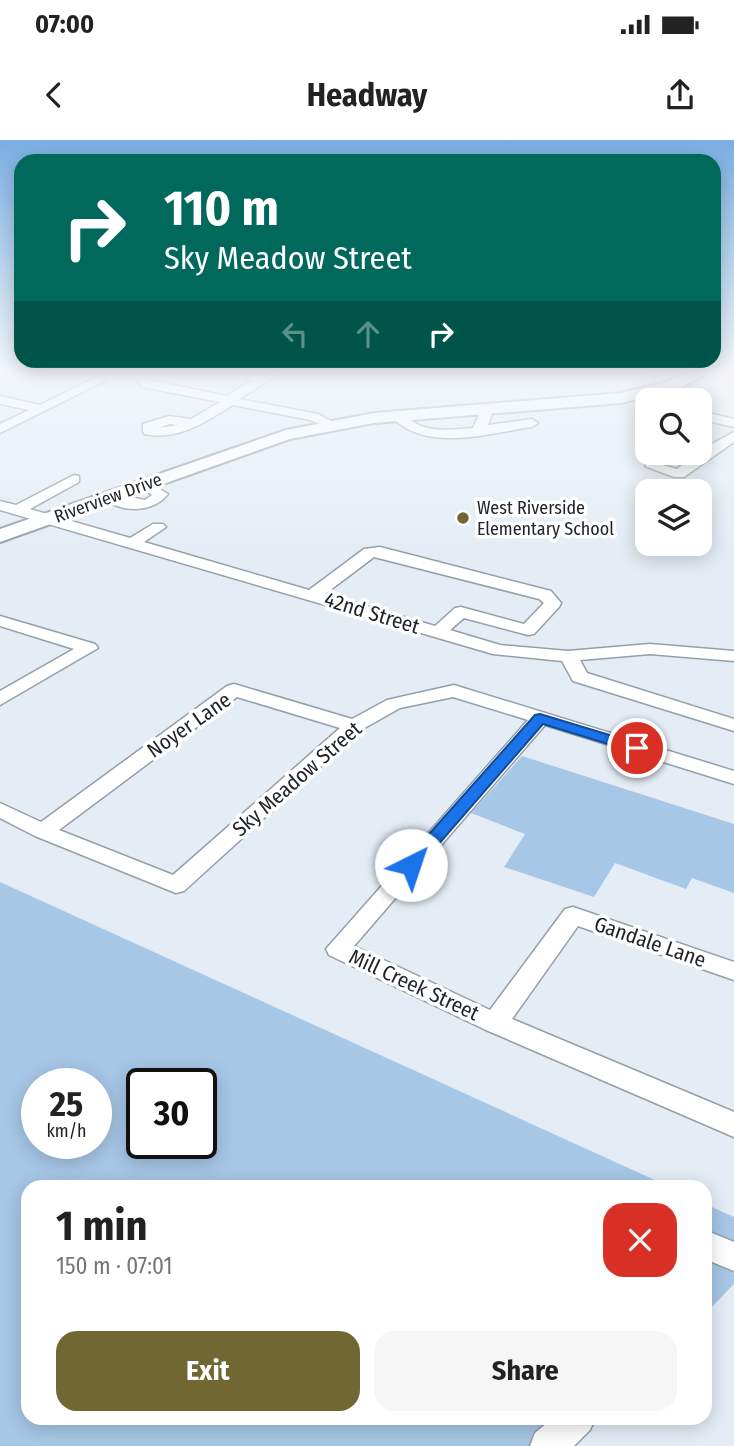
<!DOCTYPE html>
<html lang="en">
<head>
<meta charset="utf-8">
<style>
	body { margin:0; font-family:"Fira Sans Condensed",sans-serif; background:#f6f6f6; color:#222; height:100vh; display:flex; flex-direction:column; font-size:26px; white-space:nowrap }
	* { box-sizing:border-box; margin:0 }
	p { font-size:23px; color:#767676 }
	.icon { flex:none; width:38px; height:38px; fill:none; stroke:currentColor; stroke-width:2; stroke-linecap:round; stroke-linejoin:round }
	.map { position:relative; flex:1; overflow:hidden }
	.panel { position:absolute; left:21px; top:1040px; width:691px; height:245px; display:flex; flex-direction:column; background:#fff; border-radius:21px; box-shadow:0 4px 18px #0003 }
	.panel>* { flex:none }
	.banner { position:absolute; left:14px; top:14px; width:707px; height:214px; border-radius:21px; box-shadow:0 4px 18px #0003; background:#00695c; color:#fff; overflow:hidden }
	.tools { position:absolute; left:635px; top:248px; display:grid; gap:14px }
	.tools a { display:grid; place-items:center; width:77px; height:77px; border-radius:14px; background:#fff; box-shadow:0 4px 18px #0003; font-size:35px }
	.speed { position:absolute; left:21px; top:928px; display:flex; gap:14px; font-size:35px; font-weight:700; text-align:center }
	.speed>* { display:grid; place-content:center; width:91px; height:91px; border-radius:50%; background:#fff; box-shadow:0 4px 18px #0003; line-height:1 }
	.speed small { font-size:18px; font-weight:400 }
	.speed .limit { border:4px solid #111; border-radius:10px; background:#fff; color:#111 }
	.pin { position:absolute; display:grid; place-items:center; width:60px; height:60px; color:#fff; margin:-30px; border:4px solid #fff; border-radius:50%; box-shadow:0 2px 7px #0007 }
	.me { position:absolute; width:77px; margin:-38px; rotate:41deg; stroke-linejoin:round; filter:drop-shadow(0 0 5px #0008) }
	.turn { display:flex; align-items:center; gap:24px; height:147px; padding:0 35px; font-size:32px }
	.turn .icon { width:91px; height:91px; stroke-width:2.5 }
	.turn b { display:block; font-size:49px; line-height:60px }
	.lanes { display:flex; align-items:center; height:66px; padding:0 35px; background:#0003; justify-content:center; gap:35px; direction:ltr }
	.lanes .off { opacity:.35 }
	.round { display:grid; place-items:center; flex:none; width:74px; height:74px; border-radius:21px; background:#f6f6f6 }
	.head { display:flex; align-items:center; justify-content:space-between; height:119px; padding:0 35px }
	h1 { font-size:42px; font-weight:700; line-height:52px }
	.button { display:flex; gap:14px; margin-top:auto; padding:14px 35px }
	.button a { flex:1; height:80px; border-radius:21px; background:#706733; color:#fff; font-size:28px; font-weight:700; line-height:80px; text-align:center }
	.button a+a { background:#f6f6f6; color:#222 }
	.status { display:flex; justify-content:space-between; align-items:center; height:49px; padding:0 35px; background:#fff; direction:ltr }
	.status svg { height:19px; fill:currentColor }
	header { display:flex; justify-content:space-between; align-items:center; height:91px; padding:0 35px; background:#fff; font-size:32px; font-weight:700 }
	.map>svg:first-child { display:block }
	.green { fill:#a7c7e7; fill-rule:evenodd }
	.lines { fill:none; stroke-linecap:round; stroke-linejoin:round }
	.minor-casing { stroke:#969ea7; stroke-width:3 }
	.major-casing { stroke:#969ea7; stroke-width:4 }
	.minor { fill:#fff; fill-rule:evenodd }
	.major { fill:#fff; fill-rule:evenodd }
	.route { fill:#1a73e8; stroke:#114b97; stroke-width:2 }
	.poi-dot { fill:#706733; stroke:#fff; stroke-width:2.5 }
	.labels { text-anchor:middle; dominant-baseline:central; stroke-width:7; stroke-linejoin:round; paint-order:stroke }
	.far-street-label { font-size:18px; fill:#212528; stroke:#fff }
	.far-poi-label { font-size:18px; fill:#212528; stroke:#fff; text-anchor:start }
	.street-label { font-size:21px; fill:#212528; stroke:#fff }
</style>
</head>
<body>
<div class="status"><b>07:00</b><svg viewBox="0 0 49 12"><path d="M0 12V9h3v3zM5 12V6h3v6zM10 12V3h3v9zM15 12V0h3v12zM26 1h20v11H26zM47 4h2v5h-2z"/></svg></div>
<header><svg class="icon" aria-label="back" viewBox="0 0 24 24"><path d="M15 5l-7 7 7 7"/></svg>Headway<svg class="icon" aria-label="share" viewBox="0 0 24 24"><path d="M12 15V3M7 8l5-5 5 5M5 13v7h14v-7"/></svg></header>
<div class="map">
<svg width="734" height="1306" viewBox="0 0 734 1306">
	<rect width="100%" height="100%" fill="#e4edf6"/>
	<g class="green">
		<path d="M522,616L734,684V753L692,738L686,749L615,723L594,757L504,727L525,694L471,673Z"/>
		<path d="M0,742L668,1046H28V1278H602L574,1306H0ZM37,943H96V1003H37ZM142,943H201V1003H142Z"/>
		<path d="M705,1064L734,1077V1144L705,1174Z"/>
	</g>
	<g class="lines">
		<defs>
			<g id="minor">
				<path d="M241,229H255L259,236L273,229H287L239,259L318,274L338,285L332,289L310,280L233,265C205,282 179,301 144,294L143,291V284L169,276L191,279L220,262L142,247L138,241L140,238L227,256L250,241ZM170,284L178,285L158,288Z"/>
				<path d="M97,237L107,240L0,293V284L29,270L0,264V256L40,265Z"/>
				<path d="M657,246L682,258L684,261C671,261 661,260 651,250Z"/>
				<path d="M636,251L653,261H648V267L630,255Z"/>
				<path d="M488,264L494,268L488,285L532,279L538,283L532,287C489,293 424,314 390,275L396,271C405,274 412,282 421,286C437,292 456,289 473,288L482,268Z"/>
				<path d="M700,271L734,279V287L700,279Z"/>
				<path d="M734,292V302L684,337H674L645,326L662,313H679L663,325L677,329L702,309Z"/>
				<path d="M74,335L79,336V342L30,369L130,398L153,384H163L166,387L144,402L309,450L364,409L380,407L551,451L561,463L559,467L534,494L528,495L464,478L450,490L500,505L568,511L650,504L734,511V521L650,514L580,520L587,533L734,579V591L573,541L562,521L493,514L0,370V361L16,365ZM374,417L539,459L544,463L524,484L461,467L455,468L435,486L325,454Z"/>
				<path d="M145,340L168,354C153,373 120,374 103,357L110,353L145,360L152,355L138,344Z"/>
				<path d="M0,476L95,504L98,508L0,565V551L74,509L0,486Z"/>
				<path d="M234,544L352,579L387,560L454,545L734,631V644L545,585L354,806L490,870L565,769L573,767L734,822V840L578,786L512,879L734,972V997L486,890L329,815L326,809L528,580L453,557L400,568L361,590L184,751L176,753L35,696L0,678V663L41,682L227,546ZM237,557L340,588L173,735L59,690Z"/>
				<path d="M705,1090L734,1102V1131L705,1119Z"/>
				<path d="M553,1278H595L590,1290L574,1306H530L535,1293Z"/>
			</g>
			<path id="major" d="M697,229H716L678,249L621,263L374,283L290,299L0,402V389L286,290L374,273L621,253L667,242Z"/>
		</defs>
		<use href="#minor" class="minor-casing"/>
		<use href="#major" class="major-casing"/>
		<use href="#minor" class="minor"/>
		<use href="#major" class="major"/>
	</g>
	<linearGradient id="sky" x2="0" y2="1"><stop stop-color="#7aafe2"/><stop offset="0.56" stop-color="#f3f7fb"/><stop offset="1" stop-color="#f3f7fb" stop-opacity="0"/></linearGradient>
	<rect width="734" height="411" fill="url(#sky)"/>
	<path class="route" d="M540,574L643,605L645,608L637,613L543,584L417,729H405L403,725L405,721L535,575Z"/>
	<circle class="poi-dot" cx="463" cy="378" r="7"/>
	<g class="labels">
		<g class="far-street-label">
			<text transform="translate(108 358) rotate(-20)">Riverview Drive</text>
		</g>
		<g class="far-poi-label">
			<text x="477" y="368">West Riverside<tspan x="477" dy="21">Elementary School</tspan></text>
		</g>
		<g class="street-label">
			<text transform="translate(372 473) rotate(17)">42nd Street</text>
			<text transform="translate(189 585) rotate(-35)">Noyer Lane</text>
			<text transform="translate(297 639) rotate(-41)">Sky Meadow Street</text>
			<text transform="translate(650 802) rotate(19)">Gandale Lane</text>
			<text transform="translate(414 845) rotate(25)">Mill Creek Street</text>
		</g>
	</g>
</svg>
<div class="tools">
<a><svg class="icon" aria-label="search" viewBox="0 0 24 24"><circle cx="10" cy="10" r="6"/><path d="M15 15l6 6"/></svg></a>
<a><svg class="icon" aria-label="layers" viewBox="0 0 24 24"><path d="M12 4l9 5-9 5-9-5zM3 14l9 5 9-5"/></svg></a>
</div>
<div class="speed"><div>25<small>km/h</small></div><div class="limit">30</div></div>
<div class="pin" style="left:637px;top:608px;background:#d93025"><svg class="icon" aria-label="arrive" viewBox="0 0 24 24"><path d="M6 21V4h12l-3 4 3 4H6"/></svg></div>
<svg class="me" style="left:411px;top:725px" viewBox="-20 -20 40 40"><circle r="19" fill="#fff"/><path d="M0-13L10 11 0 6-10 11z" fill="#1a73e8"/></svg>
<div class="banner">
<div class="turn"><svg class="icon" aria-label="right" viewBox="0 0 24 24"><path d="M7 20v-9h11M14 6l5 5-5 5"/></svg><div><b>110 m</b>Sky Meadow Street</div></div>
<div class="lanes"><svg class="icon off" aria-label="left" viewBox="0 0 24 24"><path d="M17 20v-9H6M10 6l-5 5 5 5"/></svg><svg class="icon off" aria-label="ahead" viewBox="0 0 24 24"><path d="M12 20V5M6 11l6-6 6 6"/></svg><svg class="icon" aria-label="right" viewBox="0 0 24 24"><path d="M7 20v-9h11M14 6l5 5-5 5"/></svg></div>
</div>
<section class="panel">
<div class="head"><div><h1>1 min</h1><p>150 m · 07:01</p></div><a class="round" style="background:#d93025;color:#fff"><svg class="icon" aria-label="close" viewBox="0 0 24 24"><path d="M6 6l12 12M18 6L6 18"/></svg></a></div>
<div class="button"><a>Exit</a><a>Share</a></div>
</section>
</div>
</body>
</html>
